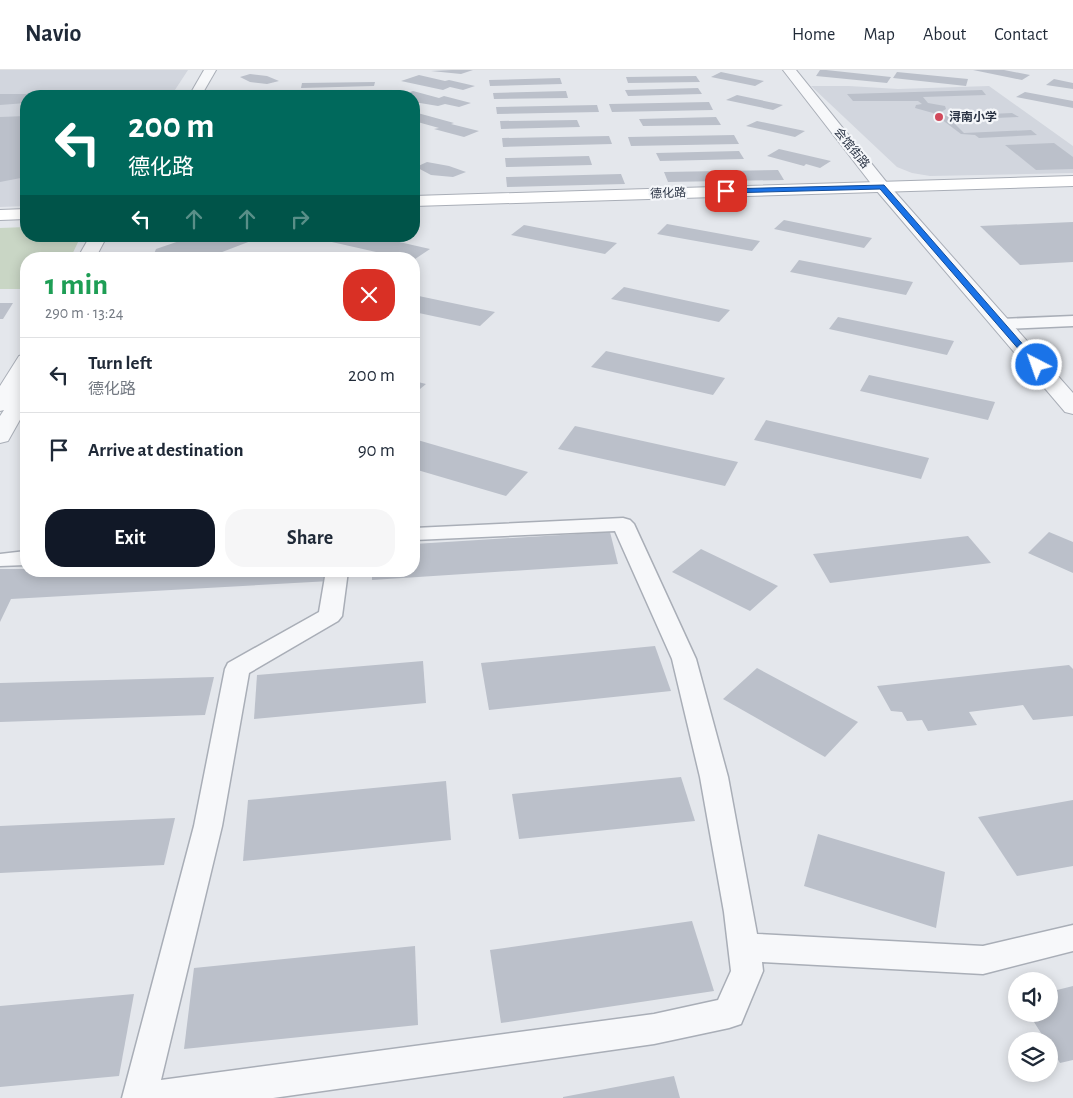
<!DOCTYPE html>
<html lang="en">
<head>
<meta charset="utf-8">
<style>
	body { margin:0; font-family:"Alegreya Sans","Noto Sans SC",sans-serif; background:#f6f6f7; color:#1f2937; height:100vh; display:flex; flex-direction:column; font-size:19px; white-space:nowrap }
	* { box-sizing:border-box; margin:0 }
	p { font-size:16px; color:#747a83 }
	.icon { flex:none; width:28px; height:28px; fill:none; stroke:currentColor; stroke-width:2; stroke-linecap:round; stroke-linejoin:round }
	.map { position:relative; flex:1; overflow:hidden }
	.details { position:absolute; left:20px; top:182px; width:400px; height:325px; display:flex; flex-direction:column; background:#fff; border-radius:20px; box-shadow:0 2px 12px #0003 }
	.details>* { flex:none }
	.guide { position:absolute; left:20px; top:20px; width:400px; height:152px; border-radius:20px; box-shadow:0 2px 12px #0003; background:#00695c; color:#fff; overflow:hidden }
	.controls { position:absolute; left:1008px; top:902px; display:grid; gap:10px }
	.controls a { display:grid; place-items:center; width:50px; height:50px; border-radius:50%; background:#fff; box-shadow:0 2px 12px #0003; font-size:25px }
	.pin { position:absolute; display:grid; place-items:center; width:42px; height:42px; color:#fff; margin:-21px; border-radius:10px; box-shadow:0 2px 8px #0006 }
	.me { position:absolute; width:55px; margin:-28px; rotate:319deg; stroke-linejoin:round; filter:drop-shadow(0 0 4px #0008) }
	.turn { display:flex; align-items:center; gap:18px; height:105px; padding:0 25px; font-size:22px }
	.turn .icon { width:65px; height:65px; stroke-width:2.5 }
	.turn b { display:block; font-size:35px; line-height:42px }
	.lanes { display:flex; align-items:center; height:48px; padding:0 25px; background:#0003; justify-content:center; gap:25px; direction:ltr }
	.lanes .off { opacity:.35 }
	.round { display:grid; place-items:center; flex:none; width:52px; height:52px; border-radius:20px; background:#f6f6f7 }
	.head { display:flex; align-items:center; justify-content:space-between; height:85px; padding:0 25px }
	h1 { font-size:30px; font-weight:700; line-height:38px; color:#1e9e55 }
	.action { display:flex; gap:10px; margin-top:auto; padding:10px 25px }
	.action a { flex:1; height:58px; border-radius:20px; background:#111827; color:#fff; font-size:20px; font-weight:700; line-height:58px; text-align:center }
	.action a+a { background:#f6f6f7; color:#1f2937 }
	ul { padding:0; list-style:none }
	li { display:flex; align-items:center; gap:15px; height:75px; padding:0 25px; border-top:1px solid #e0e1e3 }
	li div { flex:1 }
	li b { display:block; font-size:19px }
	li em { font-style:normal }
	header { display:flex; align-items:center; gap:30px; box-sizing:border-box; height:70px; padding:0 25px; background:#fff; border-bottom:1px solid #e0e1e3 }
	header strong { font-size:24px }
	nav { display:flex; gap:28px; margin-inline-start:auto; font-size:18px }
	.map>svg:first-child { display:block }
	.built { fill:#d2d6de }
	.green { fill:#c9d6c5 }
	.building { fill:#bbc0ca }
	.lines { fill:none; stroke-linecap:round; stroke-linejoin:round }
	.minor-casing { stroke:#a9aeb7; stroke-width:3 }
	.tertiary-casing { stroke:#a9aeb7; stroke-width:2 }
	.secondary-casing { stroke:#a9aeb7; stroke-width:2 }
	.minor { fill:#f7f8fa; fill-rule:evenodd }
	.tertiary { fill:#f7f8fa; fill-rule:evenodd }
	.secondary { fill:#fff; fill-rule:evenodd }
	.route { fill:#1a73e8; stroke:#114b97 }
	.poi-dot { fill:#d1495b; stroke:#f4f6f9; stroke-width:2 }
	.labels { text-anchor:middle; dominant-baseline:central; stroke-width:4.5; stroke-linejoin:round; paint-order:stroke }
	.far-poi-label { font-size:12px; font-weight:bold; fill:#2b3445; stroke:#f4f6f9; text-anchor:start }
	.far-street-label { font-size:12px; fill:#2b3445; stroke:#f4f6f9 }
</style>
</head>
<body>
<header>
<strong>Navio</strong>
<nav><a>Home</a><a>Map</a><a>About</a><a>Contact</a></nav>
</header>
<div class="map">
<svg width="1073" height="1028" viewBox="0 0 1073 1028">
	<rect width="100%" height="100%" fill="#e4e7ec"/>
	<g class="built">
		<path d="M0,0H188L171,26H26V136L0,137Z"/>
		<path d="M811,16H849L898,19L989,16L1073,76V103L930,106L912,103L897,97Z"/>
	</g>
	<path class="green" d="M26,157V166H77L79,170L70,189H26V219H0V158Z"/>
	<g class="building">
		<path d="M452,0H473L461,4L431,1Z"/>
		<path d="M820,0H826L891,7L887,13L816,6Z"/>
		<path d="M973,0H1004L1030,5L1022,10Z"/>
		<path d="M721,2L764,11L755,16L711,7Z"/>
		<path d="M897,2L968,9L966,16L893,8Z"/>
		<path d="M250,4L267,6L279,11L267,14L250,12L240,7Z"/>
		<path d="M419,5L445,11L449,10L475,16L463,20L450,17L443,20L401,11Z"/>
		<path d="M696,6L700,12L628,13L626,7Z"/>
		<path d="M560,8L562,14L490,16L489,10Z"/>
		<path d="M1054,9L1073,13V19L1046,15Z"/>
		<path d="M375,12L374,16L301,18L302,13Z"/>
		<path d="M698,18L702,24L628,26L625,20Z"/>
		<path d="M982,20L986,25L923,27L928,33L945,36L946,39L941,42L946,46L1012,43L1019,47L951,50L964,63L1031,60L1037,65L979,68L975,65L961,64L933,43L915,38L916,35L922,34L918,31H853L847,24Z"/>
		<path d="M413,21L439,28L444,26L471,33L459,37L445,34L438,36L414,32V26H398Z"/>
		<path d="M566,21L568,28L494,29L493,23Z"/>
		<path d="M239,22L258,25V26H228Z"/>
		<path d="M1025,22L1073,31V38L1016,27Z"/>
		<path d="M0,24H27L34,26H26V33L0,35Z"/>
		<path d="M737,25L783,35L773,40L726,30Z"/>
		<path d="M709,32L713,40L612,42L609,34Z"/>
		<path d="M597,35L599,42L497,44L496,37Z"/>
		<path d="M414,42L454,53L451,54L479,61L464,67L434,59L439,58L414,51Z"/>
		<path d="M26,46V107L0,112V47Z"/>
		<path d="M716,47L721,55L643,56L639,49Z"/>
		<path d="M577,50L580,57L501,59L500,51Z"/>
		<path d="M757,51L805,61L795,67L746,56Z"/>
		<path d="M734,65L739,74L631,76L628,67Z"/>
		<path d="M609,66L612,74L503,77L502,68Z"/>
		<path d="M1054,73L1073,87V99L1036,100L1005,75Z"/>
		<path d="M779,79L831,91L820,98L806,94L804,96L767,86Z"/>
		<path d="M739,81L744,89L660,91L656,83Z"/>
		<path d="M589,86L592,95L506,97L505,88Z"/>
		<path d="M427,92L449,96L466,102L453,107L431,105L416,97Z"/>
		<path d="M778,100L784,110L668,112L664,102Z"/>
		<path d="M621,104L625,114L507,117L506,107Z"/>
		<path d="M784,150L872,168L864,178L774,159Z"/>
		<path d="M1073,152V192L1020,195L980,156Z"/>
		<path d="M667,154L760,171L752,181L657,164Z"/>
		<path d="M524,155L617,173L605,184L511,165Z"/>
		<path d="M194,166H264L204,189H152L156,179Z"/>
		<path d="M329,166H373L430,179L415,189H407L323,170Z"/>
		<path d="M799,190L913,212L906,225L790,202Z"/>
		<path d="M624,217L730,240L719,252L611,229Z"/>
		<path d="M414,225L495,242L480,256L414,242Z"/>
		<path d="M0,233H13L3,249H0Z"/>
		<path d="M838,247L954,271L947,285L829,259Z"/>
		<path d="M606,281L725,308L713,325L591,297Z"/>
		<path d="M869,305L995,332L988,350L860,321Z"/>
		<path d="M414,311L426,314L414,324Z"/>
		<path d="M766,350L929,388L921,409L754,370Z"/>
		<path d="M575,356L738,392L725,416L558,379Z"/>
		<path d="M414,369L528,402L506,426L414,399Z"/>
		<path d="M610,462L618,494L372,510V501H414V474Z"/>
		<path d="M1049,462L1073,472V503L1028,483Z"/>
		<path d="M968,466L991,493L830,513L813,484Z"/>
		<path d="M701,479L778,516L750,541L672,502Z"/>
		<path d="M0,499H26V501H331L330,511L11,529L0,552Z"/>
		<path d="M655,576L671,621L489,640L481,593Z"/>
		<path d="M423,591L426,633L254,649L257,605Z"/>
		<path d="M1069,595L1073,599V646L1033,650L1023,635L969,642L977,655L928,661L922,650L907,651L902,642L891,641L877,616Z"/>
		<path d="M757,598L858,652L825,687L723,629Z"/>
		<path d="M214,607L205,645L0,652V613Z"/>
		<path d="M681,707L695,751L519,769L512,724Z"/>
		<path d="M446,711L451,770L243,791L248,730Z"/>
		<path d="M1073,730V796L1017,806L978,747Z"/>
		<path d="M175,748L164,795L0,803V756Z"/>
		<path d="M818,764L945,802L936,858L804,816Z"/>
		<path d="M692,851L714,921L501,953L490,880Z"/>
		<path d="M415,876L418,955L184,979L194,898Z"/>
		<path d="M1073,916V990L1060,993L1049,975V971H1046L1029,944H1049V922Z"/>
		<path d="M134,924L119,1006L0,1017V936Z"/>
		<path d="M674,1006L680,1028H563V1027Z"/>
	</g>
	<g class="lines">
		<defs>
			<g id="minor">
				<path d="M1073,246V256L1001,259L995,257L993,254L995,251L1001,249Z"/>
				<path d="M623,448L630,450L634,454L696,589L728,707L757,864L983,876L1073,855V881L983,904L762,892L763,901L741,954L729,958L654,974L273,1028H122L194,756L225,599L228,593L319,542L326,501H348L342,546L338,551L249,603L222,756L161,1010L654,944L718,930L731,901L724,842L700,707L672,589L615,461L414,470V458Z"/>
				<path d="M26,481V495L0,496V484Z"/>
			</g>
			<g id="tertiary">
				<path d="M204,0H216L201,26H189Z"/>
				<path d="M783,0H796L888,114L1073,323V344L1065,342L876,120Z"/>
				<path d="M90,166H107L95,189H77Z"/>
				<path d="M26,284V308L22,314H26V339L8,371L0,373V346L4,340L0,341V316L19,286Z"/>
			</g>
			<g id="secondary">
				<path d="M1073,106V116L414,136V126Z"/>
				<path d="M26,139V149L0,150V140Z"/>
			</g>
		</defs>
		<use href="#minor" class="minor-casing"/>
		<use href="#tertiary" class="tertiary-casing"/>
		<use href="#secondary" class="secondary-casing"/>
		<use href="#minor" class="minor"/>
		<use href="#tertiary" class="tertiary"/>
		<use href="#secondary" class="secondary"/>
	</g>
	<path class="route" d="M884,115L1040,294V297H1034L880,119L726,123L723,121L726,119Z"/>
	<circle class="poi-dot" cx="939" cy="47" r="5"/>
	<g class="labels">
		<g class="far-poi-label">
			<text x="949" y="47">浔南小学</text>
		</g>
		<g class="far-street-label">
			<text transform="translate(852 78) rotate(51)">会馆街路</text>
			<text transform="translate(668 123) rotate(-2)">德化路</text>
		</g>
	</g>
</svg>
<div class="controls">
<a><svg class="icon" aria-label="sound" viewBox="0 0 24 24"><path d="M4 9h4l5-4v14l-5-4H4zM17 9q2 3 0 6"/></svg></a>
<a><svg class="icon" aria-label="layers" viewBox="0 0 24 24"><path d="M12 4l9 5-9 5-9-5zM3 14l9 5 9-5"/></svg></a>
</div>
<div class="pin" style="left:726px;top:121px;background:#d93025"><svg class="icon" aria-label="arrive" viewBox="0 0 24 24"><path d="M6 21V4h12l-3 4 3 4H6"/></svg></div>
<svg class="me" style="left:1037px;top:295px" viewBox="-20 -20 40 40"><circle r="17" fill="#1a73e8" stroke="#fff" stroke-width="3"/><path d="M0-11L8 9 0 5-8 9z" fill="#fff"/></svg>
<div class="guide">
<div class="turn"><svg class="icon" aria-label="left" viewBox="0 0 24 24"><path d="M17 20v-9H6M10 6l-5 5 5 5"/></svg><div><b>200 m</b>德化路</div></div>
<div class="lanes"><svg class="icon" aria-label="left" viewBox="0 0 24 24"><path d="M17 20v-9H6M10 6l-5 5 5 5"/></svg><svg class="icon off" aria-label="ahead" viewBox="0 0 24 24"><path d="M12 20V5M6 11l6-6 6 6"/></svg><svg class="icon off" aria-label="ahead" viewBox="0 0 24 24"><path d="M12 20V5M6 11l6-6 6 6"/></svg><svg class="icon off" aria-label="right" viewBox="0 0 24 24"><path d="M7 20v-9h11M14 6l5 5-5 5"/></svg></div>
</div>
<section class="details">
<div class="head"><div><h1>1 min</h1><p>290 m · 13:24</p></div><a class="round" style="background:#d93025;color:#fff"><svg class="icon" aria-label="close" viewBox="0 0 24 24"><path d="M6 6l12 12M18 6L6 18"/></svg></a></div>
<ul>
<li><svg class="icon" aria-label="left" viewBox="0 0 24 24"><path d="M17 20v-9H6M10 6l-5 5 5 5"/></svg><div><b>Turn left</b><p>德化路</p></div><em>200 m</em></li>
<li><svg class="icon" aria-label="arrive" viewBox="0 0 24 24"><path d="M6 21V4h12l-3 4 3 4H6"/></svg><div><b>Arrive at destination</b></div><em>90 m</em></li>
</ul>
<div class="action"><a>Exit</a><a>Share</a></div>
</section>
</div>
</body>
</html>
